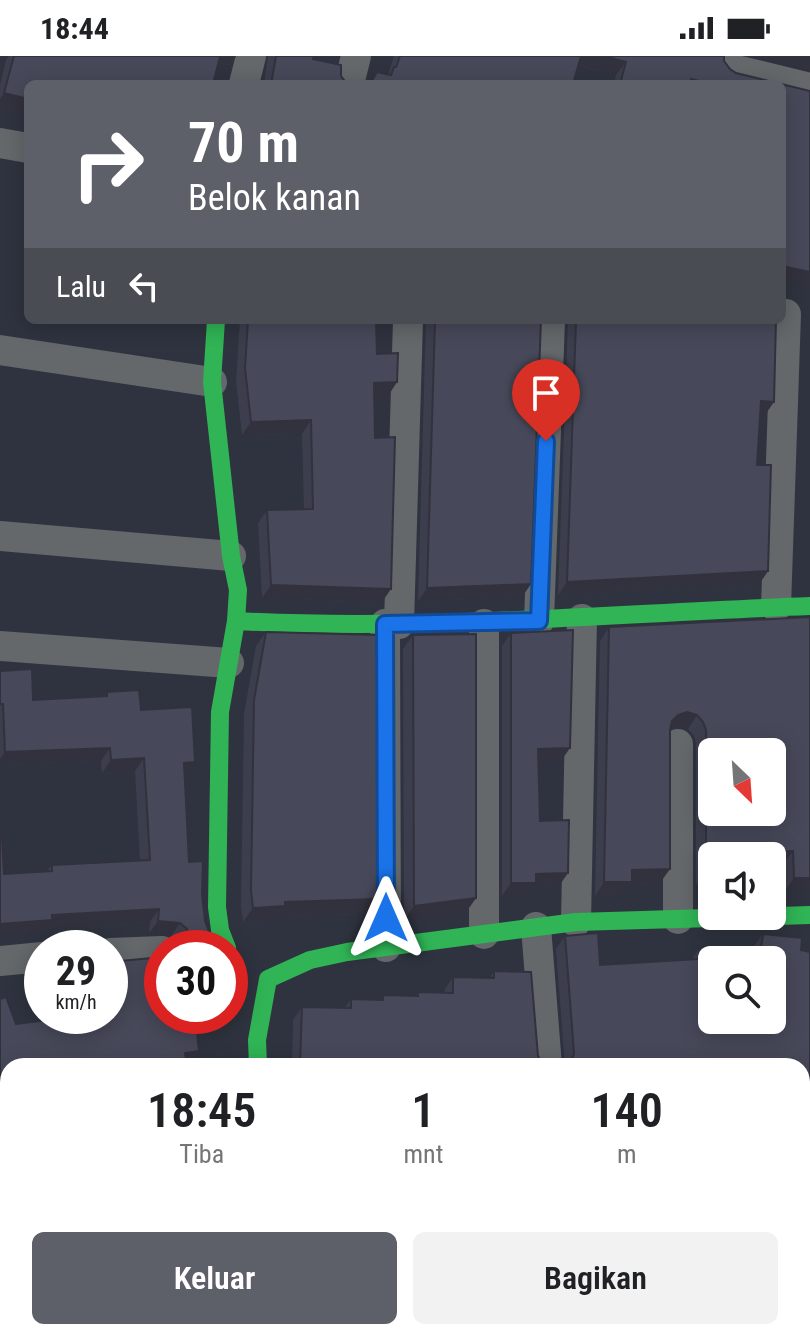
<!DOCTYPE html>
<html lang="id">
<head>
<meta charset="utf-8">
<style>
	body { margin:0; font-family:"Roboto Condensed",sans-serif; background:#f2f2f2; color:#202124; height:100vh; display:flex; flex-direction:column; font-size:30px; white-space:nowrap }
	* { box-sizing:border-box; margin:0 }
	p { font-size:26px; color:#757577 }
	.icon { flex:none; width:44px; height:44px; fill:none; stroke:currentColor; stroke-width:2; stroke-linecap:round; stroke-linejoin:round }
	.map { position:relative; flex:1; overflow:hidden }
	.panel { position:absolute; left:0px; top:1002px; width:810px; height:282px; display:flex; flex-direction:column; background:#fff; border-radius:24px 24px 0 0; box-shadow:0 4px 20px #0003 }
	.panel>* { flex:none }
	.guide { position:absolute; left:24px; top:24px; width:762px; height:244px; border-radius:12px; box-shadow:0 4px 20px #0003; background:#5d6068; color:#fff; overflow:hidden }
	.needle { width:52px; rotate:155deg }
	.controls { position:absolute; left:698px; top:682px; display:grid; gap:16px }
	.controls a { display:grid; place-items:center; width:88px; height:88px; border-radius:12px; background:#fff; box-shadow:0 4px 20px #0003; font-size:40px }
	.speed { position:absolute; left:24px; top:874px; display:flex; gap:16px; font-size:40px; font-weight:700; text-align:center }
	.speed>* { display:grid; place-content:center; width:104px; height:104px; border-radius:50%; background:#fff; box-shadow:0 4px 20px #0003; line-height:1 }
	.speed small { font-size:20px; font-weight:400 }
	.speed .limit { border:12px solid #d22; background:#fff; color:#111 }
	.pin { position:absolute; display:grid; place-items:center; width:68px; height:68px; color:#fff; margin:-82px -34px; border-radius:50% 50% 50% 0; rotate:-45deg; box-shadow:0 0 8px #0007 }
	.pin .icon { rotate:45deg }
	.me { position:absolute; width:88px; margin:-44px; rotate:0deg; stroke-linejoin:round; filter:drop-shadow(0 0 6px #0008) }
	.turn { display:flex; align-items:center; gap:28px; height:168px; padding:0 32px; font-size:36px }
	.turn .icon { width:104px; height:104px; stroke-width:2.5 }
	.turn b { display:block; font-size:56px; line-height:68px }
	.then { display:flex; align-items:center; height:76px; padding:0 32px; background:#0003; gap:16px; font-size:30px }
	.eta { display:flex; justify-content:space-evenly; align-items:center; height:136px; text-align:center }
	.eta b { font-size:48px; font-weight:600; line-height:56px }
	.primary-button { display:flex; gap:16px; margin-top:auto; padding:16px 32px }
	.primary-button a { flex:1; height:92px; border-radius:12px; background:#5d6068; color:#fff; font-size:32px; font-weight:600; line-height:92px; text-align:center }
	.primary-button a+a { background:#f2f2f2; color:#202124 }
	.status { display:flex; justify-content:space-between; align-items:center; height:56px; padding:0 40px; background:#fff; direction:ltr }
	.status svg { height:22px; fill:currentColor }
	.map>svg:first-child { display:block }
	.lines { fill:none; stroke-linecap:round; stroke-linejoin:round }
	.street { stroke:#64686b; stroke-width:30 }
	.fast { stroke:#30b455; stroke-width:18 }
	.wall { fill:#3d3e4d; fill-rule:evenodd }
	.shaded-wall { fill:#32323e }
	.building { fill:#474859; stroke:#32323e; stroke-width:2; fill-rule:evenodd }
	.route-casing { stroke:#114b97; stroke-width:20 }
	.route { stroke:#1a73e8; stroke-width:14 }
</style>
</head>
<body>
<div class="status"><b>18:44</b><svg viewBox="0 0 49 12"><path d="M0 12V9h3v3zM5 12V6h3v6zM10 12V3h3v9zM15 12V0h3v12zM26 1h20v11H26zM47 4h2v5h-2z"/></svg></div>
<div class="map">
<svg width="810" height="1283" viewBox="0 0 810 1283">
	<rect width="100%" height="100%" fill="#2e333f"/>
	<g class="lines">
		<g class="street">
			<path d="M732,13L810,32"/>
			<path d="M244,28L251,0"/>
			<path d="M349,28L356,0"/>
			<path d="M0,87L28,92"/>
			<path d="M0,294L212,326"/>
			<path d="M0,480L231,500"/>
			<path d="M776,551L786,258"/>
			<path d="M539,565L550,264"/>
			<path d="M385,568L386,891"/>
			<path d="M399,568L408,264"/>
			<path d="M484,568V878"/>
			<path d="M0,590L229,607"/>
			<path d="M678,688V863"/>
			<path d="M576,866L582,563"/>
			<path d="M536,871L547,1010"/>
			<path d="M110,897L162,895"/>
			<path d="M0,905L42,901"/>
			<path d="M802,1179H810"/>
			<path d="M552,1276V1283"/>
		</g>
		<g class="fast">
			<path d="M216,264L212,326L231,500L238,534L236,565L220,656L217,851L220,874L227,892"/>
			<path d="M236,565C428,575 618,557 810,550"/>
			<path d="M258,1010L257,984L268,923L310,904L347,896L576,866L810,859"/>
			<path d="M275,1276L276,1283"/>
		</g>
	</g>
	<g class="wall">
		<path d="M0,0H236L230,9L220,7L218,10L28,28V59L0,52V29L6,4Z"/>
		<path d="M268,0H314L313,3L341,20L347,28H264Z"/>
		<path d="M394,0H724V5L730,13L736,17L782,28H614L616,19L578,9L573,28H368L377,16L388,19Z"/>
		<path d="M240,264H376L377,298L388,340H374L382,546L262,542L258,467L267,454L304,453L302,378L242,379L236,325Z"/>
		<path d="M426,264H541L522,541L418,545Z"/>
		<path d="M568,264H776L765,359L760,358L757,409L768,515L759,528L558,539Z"/>
		<path d="M810,561V836H784L783,809L712,800V828L696,829V688L694,680L688,673L677,670L670,672L660,827L631,828L622,839L595,840L600,585L609,571Z"/>
		<path d="M266,576L378,843L368,858L279,860L275,865L243,866L241,850L244,658L256,590Z"/>
		<path d="M511,577L561,705H538L540,765L559,830L533,831L527,840H502V590Z"/>
		<path d="M413,579L476,842L466,856L404,864L403,593Z"/>
		<path d="M0,615L33,644L104,640L107,636L141,654L195,706L186,719H185L189,806L202,838L205,865L214,888L217,892H179L178,886L171,880L149,877L150,866L46,872L43,877L4,818L47,815L52,809L140,804L135,715L102,717L101,705L0,708Z"/>
		<path d="M598,877L600,909L692,903L700,891L753,898L754,890L763,878L802,882L801,894L810,896V1162L802,1161V1010H565L556,893L565,880ZM712,904H772V964H712Z"/>
		<path d="M494,915L542,1008L544,1010H292L293,964L302,951L344,952L351,943L380,944L383,939L415,940L418,936L444,937L445,933L453,921L490,922Z"/>
		<path d="M298,1276H526V1283H299Z"/>
		<path d="M569,1276H802L810,1283H570Z"/>
	</g>
	<g class="shaded-wall">
		<path d="M0,0H9L6,4L0,3Z"/>
		<path d="M221,0H236L230,9L220,7L214,15Z"/>
		<path d="M578,0H605L626,6L616,19L573,7Z"/>
		<path d="M753,0H810V15Z"/>
		<path d="M691,23L711,28H688Z"/>
		<path d="M4,37L28,43V59L0,52V43Z"/>
		<path d="M782,210L810,216V231L782,226Z"/>
		<path d="M397,326L388,340H364L374,327Z"/>
		<path d="M761,345L774,346L765,359L752,358Z"/>
		<path d="M311,364L302,378L242,379L251,366Z"/>
		<path d="M768,515L759,528L558,539L567,526Z"/>
		<path d="M531,528L522,541L418,545L427,532Z"/>
		<path d="M271,529L391,533L382,546L262,542Z"/>
		<path d="M687,656L697,659L688,673L677,670L668,673L672,665L678,659Z"/>
		<path d="M110,692L101,705L0,708V703L5,696Z"/>
		<path d="M570,692L561,705L529,706L538,693Z"/>
		<path d="M144,702L135,715L102,717L111,704Z"/>
		<path d="M195,706L186,719L175,720L184,707Z"/>
		<path d="M793,795L783,809H772V800H735L737,797Z"/>
		<path d="M670,813L660,827L631,828L622,839L595,840L604,826L632,814Z"/>
		<path d="M706,815H712V828L696,829Z"/>
		<path d="M568,817L559,830L533,831L527,840H502L511,827L536,818Z"/>
		<path d="M794,822H810V836H784Z"/>
		<path d="M476,842L466,856L404,864L414,850Z"/>
		<path d="M378,843L368,858L279,860L275,865L243,866L253,852L285,846Z"/>
		<path d="M159,853L150,866L46,872L43,877L0,880V868L52,859Z"/>
		<path d="M158,865L180,867L171,880L149,877Z"/>
		<path d="M199,995L190,1008L176,1010L185,997Z"/>
		<path d="M810,1149V1162L802,1161V1151Z"/>
		<path d="M37,1276H143L81,1283H0V1280Z"/>
	</g>
	<g class="building">
		<path d="M14,0H224V2L220,1L213,28H28V43L4,37Z"/>
		<path d="M276,0H314L313,3L341,9V20L347,28H271Z"/>
		<path d="M400,0H581L573,28H370L377,16L391,19L394,11H396Z"/>
		<path d="M605,0H724V5L730,13L736,17L810,35V216L782,210V28H711L691,23L690,28H620L626,6Z"/>
		<path d="M248,264H376L377,298L398,297L397,326L374,327L375,382L395,381L391,533L271,529L267,454L313,453L311,364L251,366L245,312Z"/>
		<path d="M435,264H541L531,528L427,532Z"/>
		<path d="M576,264H776L774,346L761,345L757,409H771L768,515L567,526Z"/>
		<path d="M810,561V822H794L793,795L737,797L738,800H712V815H706V674L703,666L697,659L687,656L678,659L672,665L670,674V813L632,814V826H604L609,571ZM712,696H772V756H712Z"/>
		<path d="M573,574L570,692L538,693L540,765L569,764L568,817L536,818V827H511V577Z"/>
		<path d="M266,576L377,579L378,843L285,846V850L253,852L251,835L254,644Z"/>
		<path d="M476,578V842L414,850L413,579Z"/>
		<path d="M32,613L33,644L107,640V636L139,634L141,654L192,651L195,706L184,707L189,806L203,805L202,838L205,865L214,888L217,892H186L189,882L187,873L180,867L158,865L159,853L52,859V864L0,868V743L4,818L52,815V809L150,804L144,702L111,704L110,692L5,696L3,648H0V615Z"/>
		<path d="M598,877L600,909L698,903L700,891L760,899L763,878L802,882L801,894L810,896V1149L802,1151V1010H568L572,1004L574,997L565,880ZM712,904H772V964H712Z"/>
		<path d="M162,901V960H195L199,995L185,997L187,1010H8V1058H7L8,1072L3,1074L8,1097V1276H37L0,1280V943L6,941L16,968L80,960H110V906Z"/>
		<path d="M494,915L531,916L538,1000L544,1010H300L302,951L351,952V943L383,944V939L418,940V936L453,937V921L494,922Z"/>
		<path d="M802,1182L810,1184V1283H573L577,1276H802Z"/>
		<path d="M307,1276H526V1283H304Z"/>
	</g>
	<g class="lines">
		<defs>
			<path id="route" d="M386,862L385,568L539,565L546,385"/>
		</defs>
		<use href="#route" class="route-casing"/>
		<use href="#route" class="route"/>
	</g>
</svg>
<div class="controls">
<a><svg class="needle" viewBox="-14 -14 28 28"><path d="M0-13l5 13h-10z" fill="#e53935"/><path d="M0 13l5-13h-10z" fill="#757577"/></svg></a>
<a><svg class="icon" aria-label="sound" viewBox="0 0 24 24"><path d="M4 9h4l5-4v14l-5-4H4zM17 9q2 3 0 6"/></svg></a>
<a><svg class="icon" aria-label="search" viewBox="0 0 24 24"><circle cx="10" cy="10" r="6"/><path d="M15 15l6 6"/></svg></a>
</div>
<div class="speed"><div>29<small>km/h</small></div><div class="limit">30</div></div>
<div class="pin" style="left:546px;top:385px;background:#d93025"><svg class="icon" aria-label="arrive" viewBox="0 0 24 24"><path d="M6 21V4h12l-3 4 3 4H6"/></svg></div>
<svg class="me" style="left:386px;top:862px" viewBox="-20 -20 40 40"><path d="M0-17L14 15 0 8-14 15z" fill="#1a73e8" stroke="#fff" stroke-width="4"/></svg>
<div class="guide">
<div class="turn"><svg class="icon" aria-label="right" viewBox="0 0 24 24"><path d="M7 20v-9h11M14 6l5 5-5 5"/></svg><div><b>70 m</b>Belok kanan</div></div>
<div class="then">Lalu<svg class="icon" aria-label="left" viewBox="0 0 24 24"><path d="M17 20v-9H6M10 6l-5 5 5 5"/></svg></div>
</div>
<section class="panel">
<div class="eta">
<div><b>18:45</b><p>Tiba</p></div>
<div><b>1</b><p>mnt</p></div>
<div><b>140</b><p>m</p></div>
</div>
<div class="primary-button"><a>Keluar</a><a>Bagikan</a></div>
</section>
</div>
</body>
</html>
